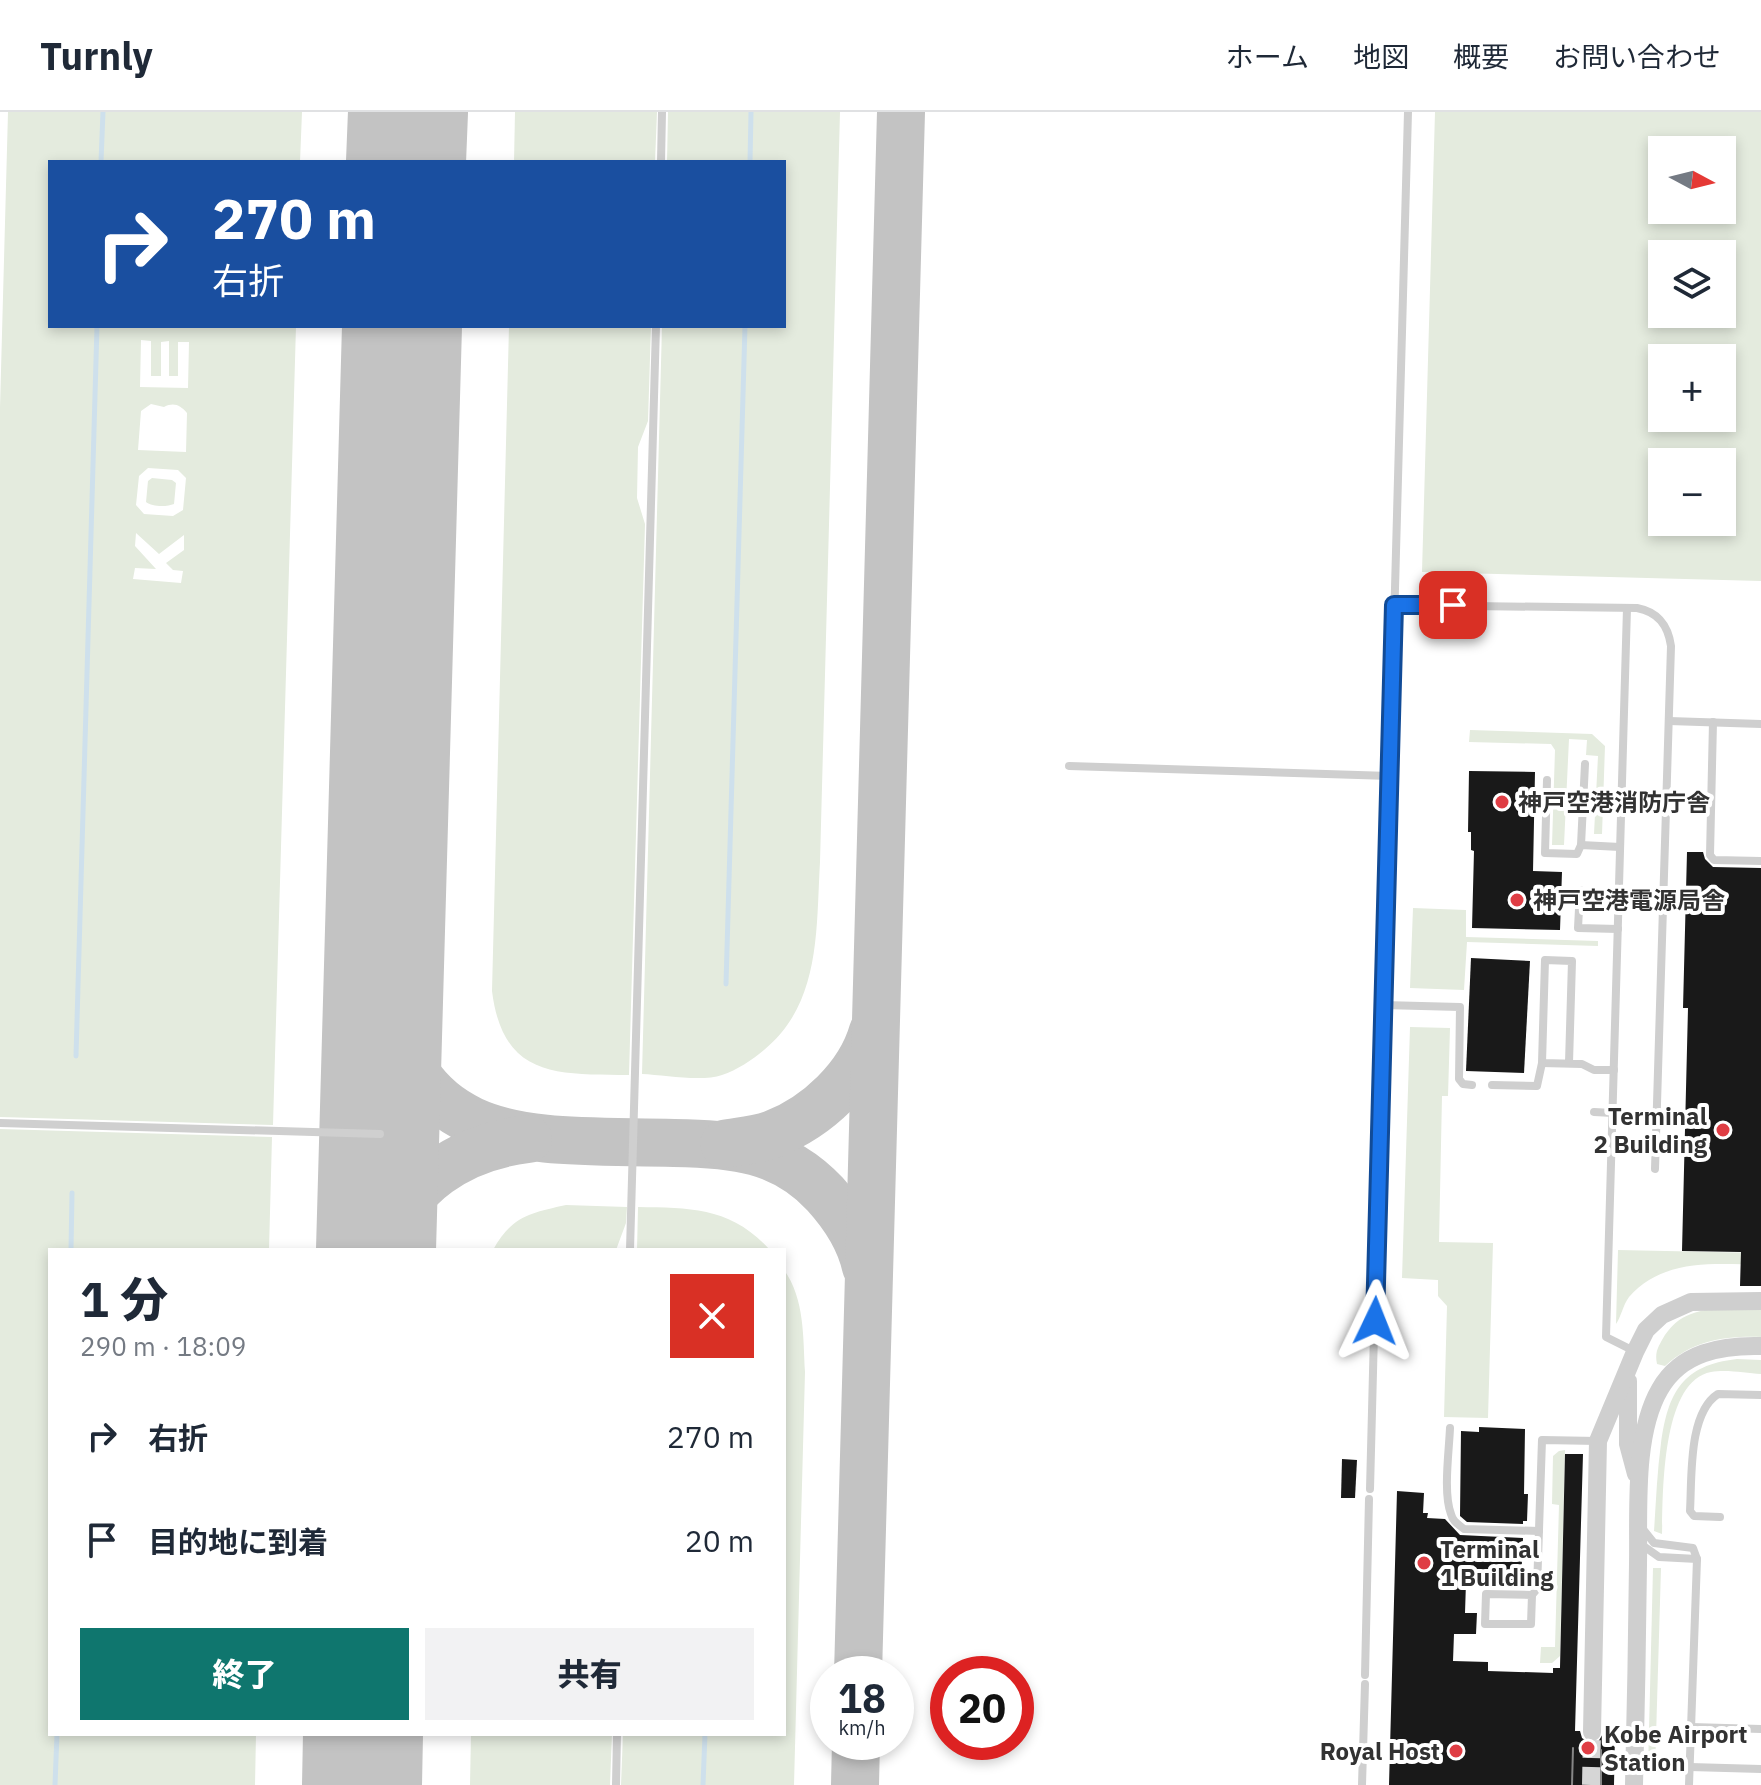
<!DOCTYPE html>
<html lang="ja">
<head>
<meta charset="utf-8">
<style>
	body { margin:0; font-family:"IBM Plex Sans","Noto Sans JP",sans-serif; background:#f2f2f3; color:#1f2937; height:100vh; display:flex; flex-direction:column; font-size:30px; white-space:nowrap }
	* { box-sizing:border-box; margin:0 }
	p { font-size:26px; color:#747a83 }
	.icon { flex:none; width:44px; height:44px; fill:none; stroke:currentColor; stroke-width:2; stroke-linecap:round; stroke-linejoin:round }
	.map { position:relative; flex:1; overflow:hidden }
	.drawer { position:absolute; left:48px; top:1136px; width:738px; height:488px; display:flex; flex-direction:column; background:#fff; border-radius:0px; box-shadow:0 4px 12px #0003 }
	.drawer>* { flex:none }
	.hud { position:absolute; left:48px; top:48px; width:738px; height:168px; border-radius:0px; box-shadow:0 4px 12px #0003; background:#1a4fa0; color:#fff; overflow:hidden }
	.needle { width:52px; rotate:97deg }
	.tools { position:absolute; left:1648px; top:24px; display:grid; gap:16px }
	.tools a { display:grid; place-items:center; width:88px; height:88px; border-radius:0px; background:#fff; box-shadow:0 4px 12px #0003; font-size:40px }
	.speed { position:absolute; left:810px; top:1544px; display:flex; gap:16px; font-size:40px; font-weight:700; text-align:center }
	.speed>* { display:grid; place-content:center; width:104px; height:104px; border-radius:50%; background:#fff; box-shadow:0 4px 12px #0003; line-height:1 }
	.speed small { font-size:20px; font-weight:400 }
	.speed .limit { border:12px solid #d22; background:#fff; color:#111 }
	.pin { position:absolute; display:grid; place-items:center; width:68px; height:68px; color:#fff; margin:-34px; border-radius:16px; box-shadow:0 4px 12px #0006 }
	.me { position:absolute; width:88px; margin:-44px; rotate:2deg; stroke-linejoin:round; filter:drop-shadow(0 0 6px #0008) }
	.turn { display:flex; align-items:center; gap:28px; height:168px; padding:0 32px; font-size:36px }
	.turn .icon { width:104px; height:104px; stroke-width:2.5 }
	.turn b { display:block; font-size:56px; line-height:68px }
	.round { display:grid; place-items:center; flex:none; width:84px; height:84px; border-radius:0px; background:#f2f2f3 }
	.headline { display:flex; align-items:center; justify-content:space-between; height:136px; padding:0 32px }
	h1 { font-size:48px; font-weight:800; line-height:60px }
	.action { display:flex; gap:16px; margin-top:auto; padding:16px 32px }
	.action a { flex:1; height:92px; border-radius:0px; background:#0f766e; color:#fff; font-size:32px; font-weight:800; line-height:92px; text-align:center }
	.action a+a { background:#f2f2f3; color:#1f2937 }
	ul { padding:0; list-style:none }
	li { display:flex; align-items:center; gap:24px; height:104px; padding:0 32px }
	li div { flex:1 }
	li b { display:block; font-size:30px }
	li em { font-style:normal }
	header { display:flex; align-items:center; gap:48px; box-sizing:border-box; height:112px; padding:0 40px; background:#fff; border-bottom:2px solid #e0e1e3 }
	header strong { font-size:38px }
	nav { display:flex; gap:44px; margin-inline-start:auto; font-size:28px }
	.map>svg:first-child { display:block }
	.green { fill:#e4ebde; fill-rule:evenodd }
	.lines { fill:none; stroke-linecap:round; stroke-linejoin:round }
	.stream { stroke:#cee0ec; stroke-width:5 }
	.taxiway { stroke:#c3c3c3; stroke-width:48 }
	.runway { stroke:#c3c3c3; stroke-width:120 }
	.building { fill:#191919 }
	.tertiary-tunnel { stroke:#d6d6d6; stroke-width:18; stroke-dasharray:18 9; stroke-linecap:butt }
	.service { stroke:#cfcfcf; stroke-width:8 }
	.tertiary { stroke:#cfcfcf; stroke-width:18 }
	.tram { stroke:#878787; stroke-width:2 }
	.route-casing { stroke:#114b97; stroke-width:20 }
	.route { stroke:#1a73e8; stroke-width:14 }
	.poi-dot { fill:#df3d44; stroke:#fff; stroke-width:3 }
	.labels { text-anchor:middle; dominant-baseline:central; stroke-width:8; stroke-linejoin:round; paint-order:stroke }
	.poi-label { font-size:24px; font-weight:bold; fill:#323232; stroke:#fff; text-anchor:start }
</style>
</head>
<body>
<header>
<strong>Turnly</strong>
<nav><a>ホーム</a><a>地図</a><a>概要</a><a>お問い合わせ</a></nav>
</header>
<div class="map">
<svg width="1761" height="1673" viewBox="0 0 1761 1673">
	<rect width="100%" height="100%" fill="#fff"/>
	<g class="green">
		<path d="M8,0H302L300,50H50V214H296L273,1013L0,1005V296ZM141,228L151,229V264H161V230L169,229V264H178V230H189L188,276L140,275ZM151,292L164,295C174,290 180,293 187,301L186,340L138,338L141,299ZM148,356L178,358L186,366L183,398L173,404L144,402L136,393L139,364ZM136,421L159,442L184,423V438L166,451L173,458L183,459L181,471L133,467L135,456L156,457L135,434Z"/>
		<path d="M515,0H657L655,50H514Z"/>
		<path d="M668,0H840L820,750C816,818 821,891 764,938C752,948 737,958 722,963C702,970 664,963 642,962L662,214H784V50H667Z"/>
		<path d="M1435,0H1761V469L1422,460ZM1662,38H1722V98H1662ZM1662,142H1722V202H1662ZM1662,246H1722V306H1662ZM1662,350H1722V410H1662Z"/>
		<path d="M509,214H651L648,309L638,335L637,386L645,412L629,963C558,962 503,967 492,879Z"/>
		<path d="M152,366L172,368L176,371L174,392C167,395 152,395 146,390L148,369Z"/>
		<path d="M1470,618L1592,622L1605,634L1602,722H1594L1598,644L1586,643L1587,628L1569,627L1564,733H1552L1555,638L1551,632L1469,630Z"/>
		<path d="M1413,796L1466,798V825L1598,829V834L1467,830L1464,878L1410,876Z"/>
		<path d="M1410,915L1450,916L1448,984H1442L1439,1130L1493,1131L1488,1306L1444,1305L1447,1194L1438,1184V1168L1402,1166Z"/>
		<path d="M0,1017L272,1025L269,1138H50V1622H256L255,1673H0Z"/>
		<path d="M566,1093L627,1095L626,1111L616,1138H493C512,1104 530,1101 566,1093Z"/>
		<path d="M638,1095C692,1096 731,1095 770,1138H637Z"/>
		<path d="M1618,1138L1761,1141V1153C1715,1152 1663,1146 1629,1185C1623,1193 1621,1205 1616,1212Z"/>
		<path d="M784,1158C805,1187 803,1226 805,1260L794,1673H621L623,1622H784Z"/>
		<path d="M1761,1197V1225C1724,1224 1694,1228 1665,1254L1657,1252C1655,1241 1657,1237 1662,1228C1684,1189 1722,1198 1761,1197Z"/>
		<path d="M1737,1247L1761,1248V1262C1746,1261 1726,1257 1711,1260C1661,1269 1663,1383 1662,1422L1654,1419C1656,1390 1657,1361 1661,1331C1668,1281 1682,1253 1737,1247Z"/>
		<path d="M1565,1338L1560,1544L1552,1551H1540L1541,1535H1555L1559,1393L1552,1392L1553,1344L1559,1339Z"/>
		<path d="M1653,1456H1661L1655,1659H1648Z"/>
		<path d="M471,1622H612L610,1673H470Z"/>
	</g>
	<g class="lines">
		<g class="stream">
			<path d="M101,50L103,0"/>
			<path d="M750,50L751,0"/>
			<path d="M726,872L745,214"/>
			<path d="M76,944L97,214"/>
			<path d="M71,1138L72,1081"/>
			<path d="M55,1673L57,1622"/>
			<path d="M703,1673L705,1622"/>
		</g>
		<g class="taxiway">
			<path d="M383,871C414,1045 533,1027 674,1031C733,1032 782,1036 825,1082C844,1103 860,1127 866,1155"/>
			<path d="M724,1032C741,1029 757,1028 773,1022C817,1005 860,965 873,919"/>
			<path d="M383,1138C404,1071 461,1035 528,1027"/>
			<path d="M858,1562L901,0"/>
			<path d="M855,1673L856,1630"/>
		</g>
		<g class="runway">
			<path d="M406,50L408,0"/>
			<path d="M376,1138L402,214"/>
			<path d="M362,1673L363,1622"/>
		</g>
	</g>
	<g class="building">
		<path d="M1469,659L1535,660L1533,759L1562,760L1560,818L1472,816L1474,739L1471,738V720H1468Z"/>
		<path d="M1687,740H1703L1705,747L1713,755L1761,756V1174H1740L1741,1140L1682,1139L1688,896H1683Z"/>
		<path d="M1471,846L1530,849L1524,961L1466,959Z"/>
		<path d="M1479,1315L1525,1317L1524,1382H1528L1527,1409H1523V1412L1467,1410L1460,1404L1461,1319L1479,1320Z"/>
		<path d="M1565,1342H1583L1575,1619H1580L1582,1626L1591,1632L1598,1630L1604,1620L1615,1621L1614,1673H1389L1397,1379L1424,1381L1423,1401H1428L1427,1406L1445,1407L1460,1423L1523,1426L1521,1471L1466,1470L1465,1501H1477L1476,1522H1454L1453,1549L1488,1550V1559L1553,1561V1556H1560Z"/>
		<path d="M1342,1347L1357,1348L1355,1386H1341Z"/>
	</g>
	<g class="lines">
		<path class="tertiary-tunnel" d="M1591,1673L1592,1620"/>
		<g class="service">
			<path d="M661,50L662,0"/>
			<path d="M1394,493L1637,496C1658,500 1668,513 1671,534L1655,1057"/>
			<path d="M1627,496L1606,1225L1634,1239"/>
			<path d="M1669,609L1761,612"/>
			<path d="M1713,610L1710,743L1714,748L1761,749"/>
			<path d="M1069,654L1390,664"/>
			<path d="M1547,668L1545,741L1577,742L1581,733L1620,735"/>
			<path d="M1581,733L1585,652"/>
			<path d="M1580,778L1578,816L1618,817"/>
			<path d="M1383,893L1460,895L1459,967L1463,972L1472,973"/>
			<path d="M1569,951L1572,849L1545,848L1542,951L1582,952L1594,958H1614"/>
			<path d="M1492,973L1537,974L1542,951"/>
			<path d="M1594,1000L1613,1001"/>
			<path d="M0,1011L380,1022"/>
			<path d="M630,1138L656,214"/>
			<path d="M1375,1209L1408,0"/>
			<path d="M1450,1316C1449,1340 1443,1381 1451,1402C1453,1410 1458,1412 1464,1417L1539,1419"/>
			<path d="M1370,1377L1374,1221"/>
			<path d="M1720,1405L1694,1404L1690,1399C1692,1366 1688,1301 1718,1282L1761,1283"/>
			<path d="M1642,1416L1654,1431L1693,1436L1697,1447L1689,1673"/>
			<path d="M1642,1433L1659,1445L1697,1447"/>
			<path d="M1486,1482L1532,1483L1531,1512H1485Z"/>
			<path d="M1532,1483L1537,1477L1542,1328L1598,1329"/>
			<path d="M1365,1563L1369,1387"/>
			<path d="M1691,1615L1761,1617"/>
			<path d="M1690,1655L1761,1657"/>
			<path d="M616,1673L617,1622"/>
			<path d="M1362,1673L1365,1572"/>
		</g>
		<g class="tertiary">
			<path d="M1628,1269V1332L1636,1362"/>
			<path d="M1592,1620L1598,1329L1635,1240L1646,1218L1662,1203L1691,1190L1761,1189"/>
			<path d="M1634,1673C1636,1599 1637,1526 1638,1452C1639,1400 1633,1323 1660,1277C1681,1240 1722,1233 1761,1234"/>
		</g>
		<g class="tram">
			<path d="M1572,1673L1573,1636"/>
			<path d="M1601,1673V1638"/>
		</g>
	</g>
	<g class="lines">
		<defs>
			<path id="route" d="M1375,1209L1394,493H1453"/>
		</defs>
		<use href="#route" class="route-casing"/>
		<use href="#route" class="route"/>
	</g>
	<g class="poi-dot">
		<circle cx="1502" cy="690" r="8"/>
		<circle cx="1517" cy="788" r="8"/>
		<circle cx="1723" cy="1018" r="8"/>
		<circle cx="1424" cy="1451" r="8"/>
		<circle cx="1588" cy="1636" r="8"/>
		<circle cx="1456" cy="1639" r="8"/>
	</g>
	<g class="labels">
		<g class="poi-label">
			<text x="1518" y="690">神戸空港消防庁舎</text>
			<text x="1533" y="788">神戸空港電源局舎</text>
			<text x="1707" y="1004" text-anchor="end">Terminal<tspan x="1707" dy="28">2 Building</tspan></text>
			<text x="1440" y="1437">Terminal<tspan x="1440" dy="28">1 Building</tspan></text>
			<text x="1604" y="1622">Kobe Airport<tspan x="1604" dy="28">Station</tspan></text>
			<text x="1440" y="1639" text-anchor="end">Royal Host</text>
		</g>
	</g>
</svg>
<div class="tools">
<a><svg class="needle" viewBox="-14 -14 28 28"><path d="M0-13l5 13h-10z" fill="#e53935"/><path d="M0 13l5-13h-10z" fill="#747a83"/></svg></a>
<a><svg class="icon" aria-label="layers" viewBox="0 0 24 24"><path d="M12 4l9 5-9 5-9-5zM3 14l9 5 9-5"/></svg></a>
<a>+</a>
<a>−</a>
</div>
<div class="speed"><div>18<small>km/h</small></div><div class="limit">20</div></div>
<div class="pin" style="left:1453px;top:493px;background:#d93025"><svg class="icon" aria-label="arrive" viewBox="0 0 24 24"><path d="M6 21V4h12l-3 4 3 4H6"/></svg></div>
<svg class="me" style="left:1375px;top:1209px" viewBox="-20 -20 40 40"><path d="M0-17L14 15 0 8-14 15z" fill="#1a73e8" stroke="#fff" stroke-width="4"/></svg>
<div class="hud">
<div class="turn"><svg class="icon" aria-label="right" viewBox="0 0 24 24"><path d="M7 20v-9h11M14 6l5 5-5 5"/></svg><div><b>270 m</b>右折</div></div>
</div>
<section class="drawer">
<div class="headline"><div><h1>1 分</h1><p>290 m · 18:09</p></div><a class="round" style="background:#d93025;color:#fff"><svg class="icon" aria-label="close" viewBox="0 0 24 24"><path d="M6 6l12 12M18 6L6 18"/></svg></a></div>
<ul>
<li><svg class="icon" aria-label="right" viewBox="0 0 24 24"><path d="M7 20v-9h11M14 6l5 5-5 5"/></svg><div><b>右折</b></div><em>270 m</em></li>
<li><svg class="icon" aria-label="arrive" viewBox="0 0 24 24"><path d="M6 21V4h12l-3 4 3 4H6"/></svg><div><b>目的地に到着</b></div><em>20 m</em></li>
</ul>
<div class="action"><a>終了</a><a>共有</a></div>
</section>
</div>
</body>
</html>
